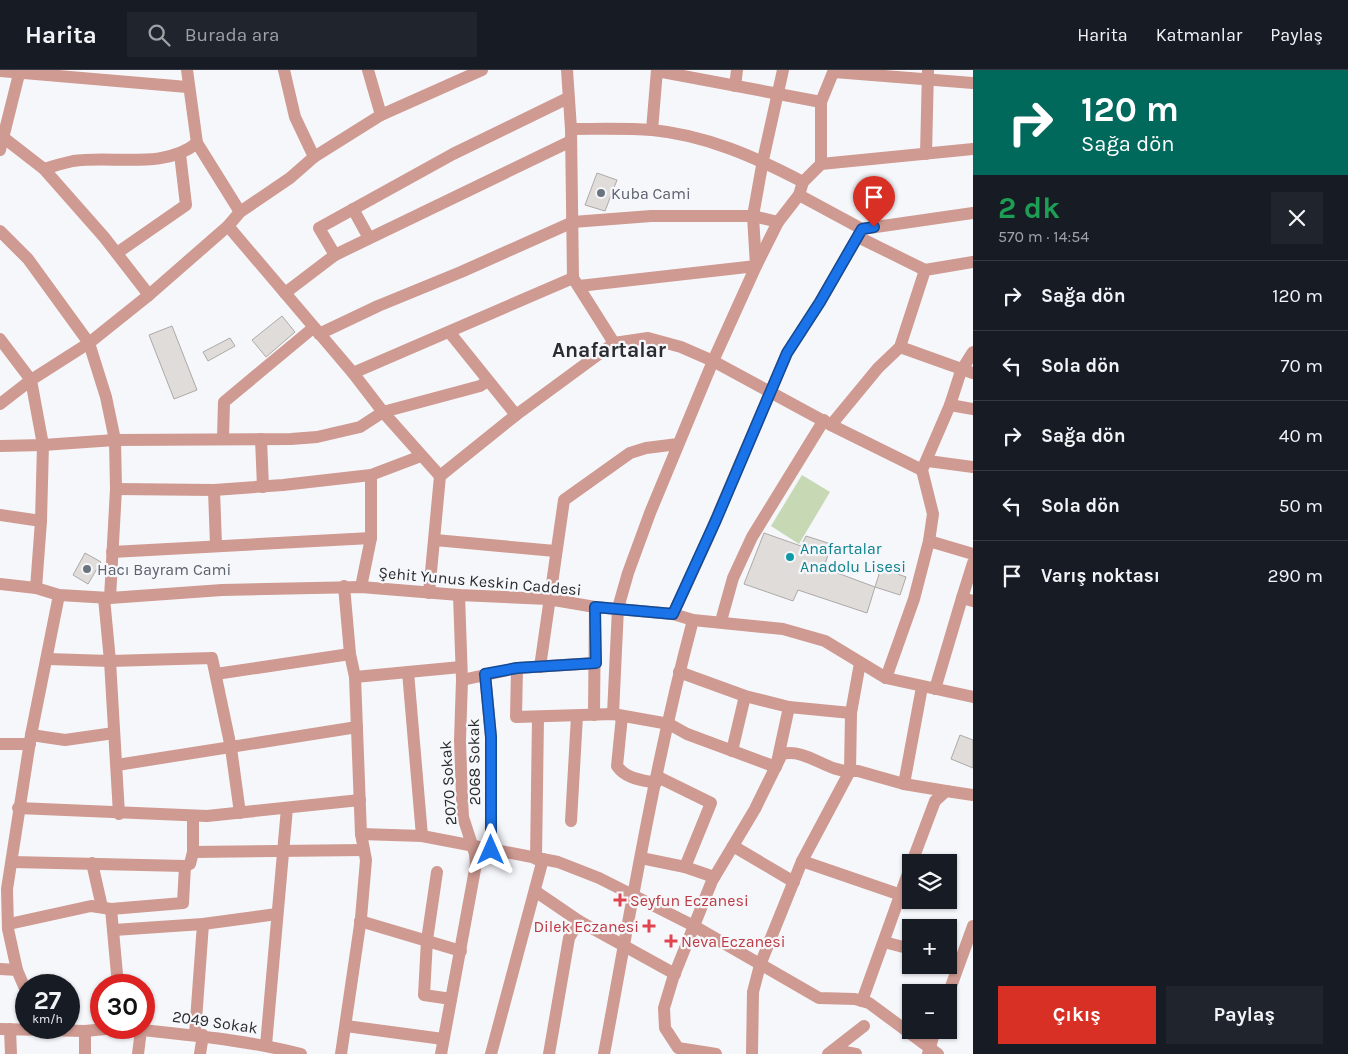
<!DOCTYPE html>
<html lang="tr">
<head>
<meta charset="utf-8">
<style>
	body { margin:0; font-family:Karla,sans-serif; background:#20242c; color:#f1f3f6; height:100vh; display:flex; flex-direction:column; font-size:19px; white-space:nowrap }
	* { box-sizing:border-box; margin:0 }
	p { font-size:16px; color:#9ea1a6 }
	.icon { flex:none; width:28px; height:28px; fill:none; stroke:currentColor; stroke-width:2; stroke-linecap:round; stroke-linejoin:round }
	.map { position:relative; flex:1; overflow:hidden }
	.details { display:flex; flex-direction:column; background:#171b24; width:375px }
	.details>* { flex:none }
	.top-card { background:#00695c; color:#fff; overflow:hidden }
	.controls { position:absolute; left:902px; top:784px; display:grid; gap:10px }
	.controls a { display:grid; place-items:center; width:55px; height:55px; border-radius:0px; background:#171b24; box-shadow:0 1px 4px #0004; font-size:25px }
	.speed { position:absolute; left:15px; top:904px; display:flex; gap:10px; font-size:25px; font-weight:700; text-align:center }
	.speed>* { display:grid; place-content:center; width:65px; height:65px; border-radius:50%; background:#171b24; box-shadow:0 1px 4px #0004; line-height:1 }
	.speed small { font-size:12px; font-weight:400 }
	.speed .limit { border:8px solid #d22; background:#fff; color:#111 }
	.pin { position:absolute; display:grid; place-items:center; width:42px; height:42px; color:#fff; margin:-51px -21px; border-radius:50% 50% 50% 0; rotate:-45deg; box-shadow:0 0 5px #0007 }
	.pin .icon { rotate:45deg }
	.me { position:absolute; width:55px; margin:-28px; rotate:0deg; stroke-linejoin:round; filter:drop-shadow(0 0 4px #0008) }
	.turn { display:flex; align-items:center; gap:18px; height:105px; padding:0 25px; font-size:22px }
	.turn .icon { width:65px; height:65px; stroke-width:2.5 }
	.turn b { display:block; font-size:35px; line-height:42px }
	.round { display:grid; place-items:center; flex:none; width:52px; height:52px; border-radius:0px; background:#20242c }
	.head { display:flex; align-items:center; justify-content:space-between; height:85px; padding:0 25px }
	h1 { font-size:30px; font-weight:700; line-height:38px; color:#1e9e55 }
	.primary-button { display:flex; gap:10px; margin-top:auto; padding:10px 25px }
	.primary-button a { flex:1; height:58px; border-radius:0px; background:#d93025; color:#fff; font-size:20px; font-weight:700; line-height:58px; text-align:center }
	.primary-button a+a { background:#20242c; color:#f1f3f6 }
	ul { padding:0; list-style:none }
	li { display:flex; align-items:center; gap:15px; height:70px; padding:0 25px; border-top:1px solid #363941 }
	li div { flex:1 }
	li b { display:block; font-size:19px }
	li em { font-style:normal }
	header { display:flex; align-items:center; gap:30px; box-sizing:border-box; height:70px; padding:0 25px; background:#171b24; border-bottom:1px solid #363941 }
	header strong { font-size:24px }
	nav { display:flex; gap:28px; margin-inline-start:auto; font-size:18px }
	.search { width:350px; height:45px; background:#20242c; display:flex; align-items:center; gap:12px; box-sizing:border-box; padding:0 18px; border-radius:0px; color:#9ea1a6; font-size:19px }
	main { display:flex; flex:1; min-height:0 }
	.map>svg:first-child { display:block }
	.green { fill:#c6d9b4 }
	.building { fill:#e0dcd9; stroke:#ada9a7 }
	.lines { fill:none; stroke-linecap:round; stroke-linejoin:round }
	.minor { stroke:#cf9a91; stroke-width:12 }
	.route-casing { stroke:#114b97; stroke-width:12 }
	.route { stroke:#1a73e8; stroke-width:9 }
	.worship-dot { fill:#6b7280; stroke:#f6f7fb; stroke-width:2 }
	.culture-dot { fill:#0f9aa8; stroke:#f6f7fb; stroke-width:2 }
	.health-dot { fill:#e0444e; stroke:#f6f7fb; stroke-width:2 }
	.labels { text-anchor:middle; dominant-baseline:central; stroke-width:4.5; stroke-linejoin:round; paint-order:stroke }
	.worship-label { font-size:16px; fill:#5b616d; stroke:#f6f7fb; text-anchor:start }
	.culture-label { font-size:16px; fill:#0d838f; stroke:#f6f7fb; text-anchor:start }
	.street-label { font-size:16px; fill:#2b2c2d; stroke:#f6f7fb }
	.health-label { font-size:16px; fill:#be3a42; stroke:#f6f7fb; text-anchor:start }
	.district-label { font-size:21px; font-weight:bold; fill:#2b2c2f; stroke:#f6f7fb }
</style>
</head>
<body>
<header>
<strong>Harita</strong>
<div class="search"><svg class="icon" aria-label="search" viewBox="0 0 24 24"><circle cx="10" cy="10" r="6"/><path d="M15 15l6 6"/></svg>Burada ara</div>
<nav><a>Harita</a><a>Katmanlar</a><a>Paylaş</a></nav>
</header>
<main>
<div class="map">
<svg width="973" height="984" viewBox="0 0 973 984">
	<rect width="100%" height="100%" fill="#f6f7fb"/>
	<path class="green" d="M802,405L830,422L799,474L771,456Z"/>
	<g class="building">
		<path d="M597,103L617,110L605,141L585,135Z"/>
		<path d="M282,246L295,262L266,287L252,270Z"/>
		<path d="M172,256L197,320L174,329L149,265Z"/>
		<path d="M230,268L235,276L208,291L203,282Z"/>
		<path d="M764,463L801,476L806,466L831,474L824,498L875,517L867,543L798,520L793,531L744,514Z"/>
		<path d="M85,483L101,492L88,514L73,505Z"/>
		<path d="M881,498L906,507L900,525L875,517Z"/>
		<path d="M960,665L973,670V698L951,689Z"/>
	</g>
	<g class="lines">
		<g class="minor">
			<path d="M187,0L197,73L240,142"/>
			<path d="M284,0L295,47L314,87"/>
			<path d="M368,0L381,45"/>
			<path d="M567,0L571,59L573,208L614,273"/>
			<path d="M0,1L187,17"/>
			<path d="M657,1L821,32"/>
			<path d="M834,2L973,13"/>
			<path d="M735,16L737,0"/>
			<path d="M571,59C598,59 625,58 652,60C706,65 755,87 803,112"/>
			<path d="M652,60L657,0"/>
			<path d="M4,68L44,99L104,167L149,225"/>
			<path d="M0,80L20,0"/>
			<path d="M926,84L928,0"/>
			<path d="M821,94L973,79"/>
			<path d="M44,99C53,96 64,93 73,91C113,85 164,100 197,73"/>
			<path d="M799,125L862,159"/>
			<path d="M353,139L369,168"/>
			<path d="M228,156L353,303L383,342L440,406"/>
			<path d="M0,161L28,189L89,273L106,327L115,370L116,419L110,528"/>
			<path d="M858,167L925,200"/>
			<path d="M117,183L186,135L180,84"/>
			<path d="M335,185L319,158L453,84L568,28"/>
			<path d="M579,216L756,196L753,146L763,90L783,0"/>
			<path d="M285,223L335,185L569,72"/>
			<path d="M450,263L516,345"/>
			<path d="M319,264L378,236L461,202L573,152L651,146H753L778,152"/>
			<path d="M0,269L31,310L43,375L41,451L36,518"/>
			<path d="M900,277L973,303"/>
			<path d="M353,303L573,208"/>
			<path d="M0,334L31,310L89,273L149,225L228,156L240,142L290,108L314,87L381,45L482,0"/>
			<path d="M950,335L973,339"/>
			<path d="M831,355L878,298L900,277L925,200L973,192"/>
			<path d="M223,368L224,332L313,258"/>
			<path d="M261,369L263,417"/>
			<path d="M0,376L43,375L115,370L291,369L317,367L360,357L383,342L480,316L488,311"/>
			<path d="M928,391L973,397"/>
			<path d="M116,419L214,420L283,415L371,405L421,386"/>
			<path d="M214,420L216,475"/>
			<path d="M0,445L41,451"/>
			<path d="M435,470L555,481"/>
			<path d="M929,471L973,484"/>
			<path d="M112,482L371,468"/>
			<path d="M0,514L36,518L59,525L110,528L222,520L361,517L459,525L548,529L595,537L673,544L693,550L783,559L825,571L886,608L973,627"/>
			<path d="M361,517L371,468V405"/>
			<path d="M429,523L440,406L516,345L614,273L648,268L681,277L713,291L831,355L922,400"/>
			<path d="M104,528L110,591L119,744"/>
			<path d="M962,528L973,493"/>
			<path d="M673,544L708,468L787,283L820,232L862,159L973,143"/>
			<path d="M721,551L733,508L752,467L824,350"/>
			<path d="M48,589L110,591L212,588L231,678L240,743"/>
			<path d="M540,597L564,430L630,383L646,378L678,374"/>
			<path d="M517,598L516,647L613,644L669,654L687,664L776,697L789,637"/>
			<path d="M408,602L422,766"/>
			<path d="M679,602L745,626L789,637L851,643"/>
			<path d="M216,604L350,584"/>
			<path d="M485,604L491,667V780"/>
			<path d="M355,607L461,597"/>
			<path d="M886,608L914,529L929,471L933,444L922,400L950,335L961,301L973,282"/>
			<path d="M462,610L517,598L596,593"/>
			<path d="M935,619L962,528L973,531"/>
			<path d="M613,644L618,538L628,503L650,443L713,291L756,196L778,152L799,125L803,112L821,94V32L834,0"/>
			<path d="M594,645L595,537"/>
			<path d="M622,646L617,696C626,709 642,710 656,713"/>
			<path d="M31,665L65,670L114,663"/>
			<path d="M0,674H30"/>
			<path d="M732,681L745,626"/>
			<path d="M117,695L357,657"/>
			<path d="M658,707L711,733L685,797"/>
			<path d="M904,714L922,617"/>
			<path d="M18,738L207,746L360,730"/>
			<path d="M571,751L577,646"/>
			<path d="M361,764L422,766L558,792L599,808L694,856L819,928L855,929L869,933L938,984"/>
			<path d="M733,776L794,812"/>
			<path d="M193,782L364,780"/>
			<path d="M641,788L685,797L714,807"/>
			<path d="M536,789L538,647"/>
			<path d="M802,791L901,825"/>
			<path d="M12,792L185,796L190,794L193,782V746"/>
			<path d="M912,792L935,731L946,721L973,725"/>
			<path d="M92,793L102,837"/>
			<path d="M437,802L427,870L424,925L451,929"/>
			<path d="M535,821L579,851L675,904"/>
			<path d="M111,839L118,915"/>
			<path d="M360,851L461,881"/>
			<path d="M9,854L91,836L111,839L183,833L185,796"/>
			<path d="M114,860L203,854L277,844"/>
			<path d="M884,872L911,879"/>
			<path d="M0,899L17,900"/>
			<path d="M26,921L17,900L8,859L7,819L31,665L59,525"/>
			<path d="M949,922L973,856"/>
			<path d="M862,931L911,795"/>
			<path d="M346,956L443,969"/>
			<path d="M124,958C184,965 243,969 301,984"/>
			<path d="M0,959L85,961L116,958"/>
			<path d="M10,959L11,984"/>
			<path d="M85,961V984"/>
			<path d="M195,964L203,854"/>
			<path d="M266,975L287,738"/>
			<path d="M834,980L856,984"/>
			<path d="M138,984L141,960"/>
			<path d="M200,984L203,965"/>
			<path d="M341,984L361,848L366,790L361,764L355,607L350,584L344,516"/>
			<path d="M441,984L476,794L475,784L463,747L462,728L460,670L462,610L459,525"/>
			<path d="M491,984L543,789"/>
			<path d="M549,984L569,868L579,851"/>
			<path d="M604,984C631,839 655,692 693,550"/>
			<path d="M716,984L678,978L665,958L664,938L673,908L712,811L755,739L782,684C806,678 827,702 850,701L851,643L860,593"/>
			<path d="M752,984L753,922L760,895L802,791L850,701H858L904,714L946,721"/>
			<path d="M828,984L864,956"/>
			<path d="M928,984L935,960"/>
		</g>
	</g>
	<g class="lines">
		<defs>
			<path id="route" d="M491,780V667L485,604L517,598L596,593L595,537L673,544L716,450L787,283L820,232L862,159L874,157"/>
		</defs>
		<use href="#route" class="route-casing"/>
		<use href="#route" class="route"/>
	</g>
	<g class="worship-dot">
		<circle cx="601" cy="123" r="5"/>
		<circle cx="87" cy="499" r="5"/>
	</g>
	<circle class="culture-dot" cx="790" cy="487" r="5"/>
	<g class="health-dot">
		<path d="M617.5 822.5h5v5h5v5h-5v5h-5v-5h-5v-5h5z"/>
		<path d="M646.5 848.5h5v5h5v5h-5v5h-5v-5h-5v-5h5z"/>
		<path d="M668.5 863.5h5v5h5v5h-5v5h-5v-5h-5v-5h5z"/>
	</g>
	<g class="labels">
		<g class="worship-label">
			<text x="611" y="123">Kuba Cami</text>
			<text x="97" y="499">Hacı Bayram Cami</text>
		</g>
		<g class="culture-label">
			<text x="800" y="478">Anafartalar<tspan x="800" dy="18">Anadolu Lisesi</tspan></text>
		</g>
		<g class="street-label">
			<text transform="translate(480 511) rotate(5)">Şehit Yunus Keskin Caddesi</text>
			<text transform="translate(474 692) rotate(-91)">2068 Sokak</text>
			<text transform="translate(448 713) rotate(-94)">2070 Sokak</text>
			<text transform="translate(215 952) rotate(8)">2049 Sokak</text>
		</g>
		<g class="health-label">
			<text x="630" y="830">Seyfun Eczanesi</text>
			<text x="639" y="856" text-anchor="end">Dilek Eczanesi</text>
			<text x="681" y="871">Neva Eczanesi</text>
		</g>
		<g class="district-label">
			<text x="609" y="280">Anafartalar</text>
		</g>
	</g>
</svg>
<div class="controls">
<a><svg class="icon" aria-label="layers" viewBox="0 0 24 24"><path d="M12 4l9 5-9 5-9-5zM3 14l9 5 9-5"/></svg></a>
<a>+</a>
<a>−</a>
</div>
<div class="speed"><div>27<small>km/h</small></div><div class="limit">30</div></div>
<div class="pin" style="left:874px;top:157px;background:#d93025"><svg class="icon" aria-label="arrive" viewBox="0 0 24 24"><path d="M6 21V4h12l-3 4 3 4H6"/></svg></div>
<svg class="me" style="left:491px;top:780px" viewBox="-20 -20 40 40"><path d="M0-17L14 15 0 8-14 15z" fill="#1a73e8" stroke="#fff" stroke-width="4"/></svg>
</div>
<section class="details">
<div class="top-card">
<div class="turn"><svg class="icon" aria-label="right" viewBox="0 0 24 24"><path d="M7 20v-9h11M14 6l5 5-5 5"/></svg><div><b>120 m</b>Sağa dön</div></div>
</div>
<div class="head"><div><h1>2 dk</h1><p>570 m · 14:54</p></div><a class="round"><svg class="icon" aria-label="close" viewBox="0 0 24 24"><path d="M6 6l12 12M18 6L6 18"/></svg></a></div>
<ul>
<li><svg class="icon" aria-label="right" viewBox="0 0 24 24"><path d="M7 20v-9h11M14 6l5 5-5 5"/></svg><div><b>Sağa dön</b></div><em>120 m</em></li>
<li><svg class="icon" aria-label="left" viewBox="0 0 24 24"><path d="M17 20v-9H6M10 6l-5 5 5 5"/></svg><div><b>Sola dön</b></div><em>70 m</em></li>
<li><svg class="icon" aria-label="right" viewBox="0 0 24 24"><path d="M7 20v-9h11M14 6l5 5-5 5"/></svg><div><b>Sağa dön</b></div><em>40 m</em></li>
<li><svg class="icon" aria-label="left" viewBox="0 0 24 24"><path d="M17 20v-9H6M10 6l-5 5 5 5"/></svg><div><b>Sola dön</b></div><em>50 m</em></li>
<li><svg class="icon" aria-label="arrive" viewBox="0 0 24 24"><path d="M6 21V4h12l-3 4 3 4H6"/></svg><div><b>Varış noktası</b></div><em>290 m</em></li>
</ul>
<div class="primary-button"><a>Çıkış</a><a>Paylaş</a></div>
</section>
</main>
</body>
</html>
